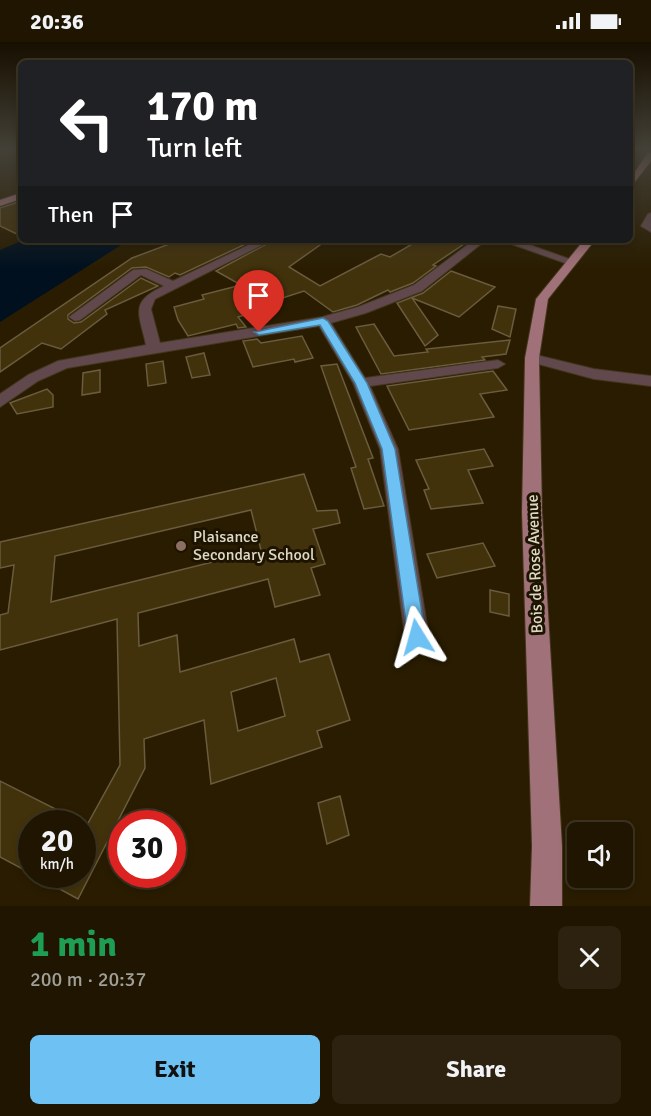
<!DOCTYPE html>
<html lang="en">
<head>
<meta charset="utf-8">
<style>
	body { margin:0; font-family:Signika,sans-serif; background:#2c220f; color:#f1f3f6; height:100vh; display:flex; flex-direction:column; font-size:22px; white-space:nowrap }
	* { box-sizing:border-box; margin:0 }
	p { font-size:20px; color:#a19f99 }
	.icon { flex:none; width:33px; height:33px; fill:none; stroke:currentColor; stroke-width:2; stroke-linecap:round; stroke-linejoin:round }
	.map { position:relative; height:864px; overflow:hidden }
	.sheet { display:flex; flex-direction:column; background:#1f1500; flex:1 }
	.sheet>* { flex:none }
	.top-card { position:absolute; left:18px; top:18px; width:615px; height:183px; border-radius:9px; box-shadow:0 3px 9px #0003,0 0 0 2px #3c3422; background:#202124; color:#fff; overflow:hidden }
	.tools { position:absolute; left:567px; top:780px; display:grid; gap:12px }
	.tools a { display:grid; place-items:center; width:66px; height:66px; border-radius:9px; background:#1f1500; box-shadow:0 3px 9px #0003,0 0 0 2px #3c3422; font-size:30px }
	.speed { position:absolute; left:18px; top:768px; display:flex; gap:12px; font-size:30px; font-weight:700; text-align:center }
	.speed>* { display:grid; place-content:center; width:78px; height:78px; border-radius:50%; background:#1f1500; box-shadow:0 3px 9px #0003,0 0 0 2px #3c3422; line-height:1 }
	.speed small { font-size:15px; font-weight:400 }
	.speed .limit { border:9px solid #d22; background:#fff; color:#111 }
	.pin { position:absolute; display:grid; place-items:center; width:51px; height:51px; color:#fff; margin:-62px -26px; border-radius:50% 50% 50% 0; rotate:-45deg; box-shadow:0 0 6px #0007 }
	.pin .icon { rotate:45deg }
	.me { position:absolute; width:66px; margin:-33px; rotate:352deg; stroke-linejoin:round; filter:drop-shadow(0 0 4px #0008) }
	.turn { display:flex; align-items:center; gap:21px; height:126px; padding:0 30px; font-size:27px }
	.turn .icon { width:78px; height:78px; stroke-width:2.5 }
	.turn b { display:block; font-size:42px; line-height:51px }
	.then { display:flex; align-items:center; height:57px; padding:0 30px; background:#0003; gap:12px; font-size:22px }
	.round { display:grid; place-items:center; flex:none; width:63px; height:63px; border-radius:9px; background:#2c220f }
	.head { display:flex; align-items:center; justify-content:space-between; height:102px; padding:0 30px }
	h1 { font-size:36px; font-weight:800; line-height:45px; color:#1e9e55 }
	.cta { display:flex; gap:12px; margin-top:auto; padding:12px 30px }
	.cta a { flex:1; height:69px; border-radius:9px; background:#6dc2f3; color:#111; font-size:24px; font-weight:800; line-height:69px; text-align:center }
	.cta a+a { background:#2c220f; color:#f1f3f6 }
	.status { display:flex; justify-content:space-between; align-items:center; height:42px; padding:0 30px; background:#1f1500; direction:ltr }
	.status svg { height:16px; fill:currentColor }
	.map>svg:first-child { display:block }
	.water { fill:#00101e }
	.building { fill:#42320c; stroke:#6a5c3d; stroke-width:1.5; fill-rule:evenodd }
	.lines { fill:none; stroke-linecap:round; stroke-linejoin:round }
	.minor-casing { stroke:#43361c; stroke-width:2 }
	.major-casing { stroke:#43361c; stroke-width:2 }
	.minor { fill:#60484c; fill-rule:evenodd }
	.major { fill:#a07178; fill-rule:evenodd }
	.route { fill:#6dc2f3; stroke:#477e9e; stroke-width:1.5 }
	.education-dot { fill:#8d6e63; stroke:#1d1400; stroke-width:2 }
	.labels { text-anchor:middle; dominant-baseline:central; stroke-width:6; stroke-linejoin:round; paint-order:stroke }
	.poi-label { font-size:16px; fill:#e0d8c6; stroke:#1d1400; text-anchor:start }
	.street-label { font-size:16px; fill:#e0d8c6; stroke:#1d1400 }
</style>
</head>
<body>
<div class="status"><b>20:36</b><svg viewBox="0 0 49 12"><path d="M0 12V9h3v3zM5 12V6h3v6zM10 12V3h3v9zM15 12V0h3v12zM26 1h20v11H26zM47 4h2v5h-2z"/></svg></div>
<div class="map">
<svg width="651" height="864" viewBox="0 0 651 864">
	<rect width="100%" height="100%" fill="#291c00"/>
	<path class="water" d="M24,198H129L0,280V208Z"/>
	<g class="building">
		<path d="M21,159V194L0,184V166Z"/>
		<path d="M180,198H254L180,233L175,231L169,235L146,225L132,226L68,273V277L74,281L81,280L141,236L158,244L105,268L107,272L61,307L42,301L0,330V306L132,216Z"/>
		<path d="M274,198H327L289,225L320,244L381,212L390,215L419,198H470L433,223L436,224L413,241L390,250L388,248L357,263L333,270L304,249L273,259L278,263L238,275L246,285L238,286L236,282L188,294L178,278L174,265L204,257L202,253L241,243L216,229Z"/>
		<path d="M451,229L495,245L459,275L412,256L438,293L425,304L397,261L423,251Z"/>
		<path d="M498,264L516,267L510,295L492,287Z"/>
		<path d="M374,282L394,314L428,310L426,307L510,298L506,312L482,315L485,318L381,332L356,285Z"/>
		<path d="M302,294L313,316L295,320L294,317L253,325L243,299L257,297L261,301Z"/>
		<path d="M204,311L210,333L192,336L186,315Z"/>
		<path d="M163,319L166,341L148,344L146,322Z"/>
		<path d="M337,322L373,416L368,417L384,464L364,467L351,426L356,425L321,324Z"/>
		<path d="M100,328V350L82,353L83,331Z"/>
		<path d="M493,329L507,348L480,352L494,375L409,388L387,344Z"/>
		<path d="M47,347L53,353V365L17,372L10,361Z"/>
		<path d="M484,407L493,424L468,428L483,461L431,467L424,448L429,447L416,418Z"/>
		<path d="M304,432L317,469L337,468L340,481L313,487L325,522L311,526L320,553L275,565L268,537L138,571L139,604L177,593L180,630L294,597L300,620L329,612L350,678L317,689L322,705L211,742L204,678L144,697L145,726L78,857L32,832H82V782H32V832L0,815V739L87,783L120,723L117,577L0,608V573L8,571L14,523L0,526V500ZM251,468L261,508L51,560L55,514ZM276,636L285,674L238,689L231,650Z"/>
		<path d="M483,501L495,524L437,536L427,512Z"/>
		<path d="M490,548L509,552V574L490,570Z"/>
		<path d="M340,754L349,793L327,802L318,761Z"/>
	</g>
	<g class="lines">
		<defs>
			<g id="minor">
				<path d="M651,171V190L641,184L648,172Z"/>
				<path d="M259,198H272L155,257L151,267L160,301L322,275L358,265L414,243L474,198H486L422,249L366,271L331,281L365,336L498,318L505,322L498,326L370,344L398,407L429,595L425,603L417,606L409,603L405,595L380,407L353,341L319,284L67,326L38,339L0,365V352L28,333L58,319L146,303C139,271 129,260 164,244L141,233L80,278L75,279L69,275L133,228L146,227L173,239Z"/>
				<path d="M500,198H516L575,219L565,221Z"/>
				<path d="M532,312L594,327L651,334V344L594,337L527,319V313Z"/>
			</g>
			<g id="major">
				<path d="M648,111H651V119L630,146V137Z"/>
				<path d="M21,151V157L0,164V158Z"/>
				<path d="M584,198H595L548,257L539,316L542,470L562,804V864H530L532,804L522,470L525,316L536,257Z"/>
			</g>
		</defs>
		<use href="#minor" class="minor-casing"/>
		<use href="#major" class="major-casing"/>
		<use href="#minor" class="minor"/>
		<use href="#major" class="major"/>
	</g>
	<linearGradient id="sky" x2="0" y2="1"><stop stop-color="#170f00"/><stop offset="0.47" stop-color="#434037"/><stop offset="1" stop-color="#434037" stop-opacity="0"/></linearGradient>
	<rect width="651" height="227" fill="url(#sky)"/>
	<path class="route" d="M323,276L328,279L367,341L395,407L426,595L423,601L417,604L411,601L408,595L382,407L355,341L320,283L259,293L254,290Z"/>
	<circle class="education-dot" cx="181" cy="504" r="6"/>
	<g class="labels">
		<g class="poi-label">
			<text x="193" y="495">Plaisance<tspan x="193" dy="18">Secondary School</tspan></text>
		</g>
		<g class="street-label">
			<text transform="translate(535 522) rotate(-92)">Bois de Rose Avenue</text>
		</g>
	</g>
</svg>
<div class="tools">
<a><svg class="icon" aria-label="sound" viewBox="0 0 24 24"><path d="M4 9h4l5-4v14l-5-4H4zM17 9q2 3 0 6"/></svg></a>
</div>
<div class="speed"><div>20<small>km/h</small></div><div class="limit">30</div></div>
<div class="pin" style="left:259px;top:290px;background:#d93025"><svg class="icon" aria-label="arrive" viewBox="0 0 24 24"><path d="M6 21V4h12l-3 4 3 4H6"/></svg></div>
<svg class="me" style="left:417px;top:595px" viewBox="-20 -20 40 40"><path d="M0-17L14 15 0 8-14 15z" fill="#6dc2f3" stroke="#fff" stroke-width="4"/></svg>
<div class="top-card">
<div class="turn"><svg class="icon" aria-label="left" viewBox="0 0 24 24"><path d="M17 20v-9H6M10 6l-5 5 5 5"/></svg><div><b>170 m</b>Turn left</div></div>
<div class="then">Then<svg class="icon" aria-label="arrive" viewBox="0 0 24 24"><path d="M6 21V4h12l-3 4 3 4H6"/></svg></div>
</div>
</div>
<section class="sheet">
<div class="head"><div><h1>1 min</h1><p>200 m · 20:37</p></div><a class="round"><svg class="icon" aria-label="close" viewBox="0 0 24 24"><path d="M6 6l12 12M18 6L6 18"/></svg></a></div>
<div class="cta"><a>Exit</a><a>Share</a></div>
</section>
</body>
</html>
